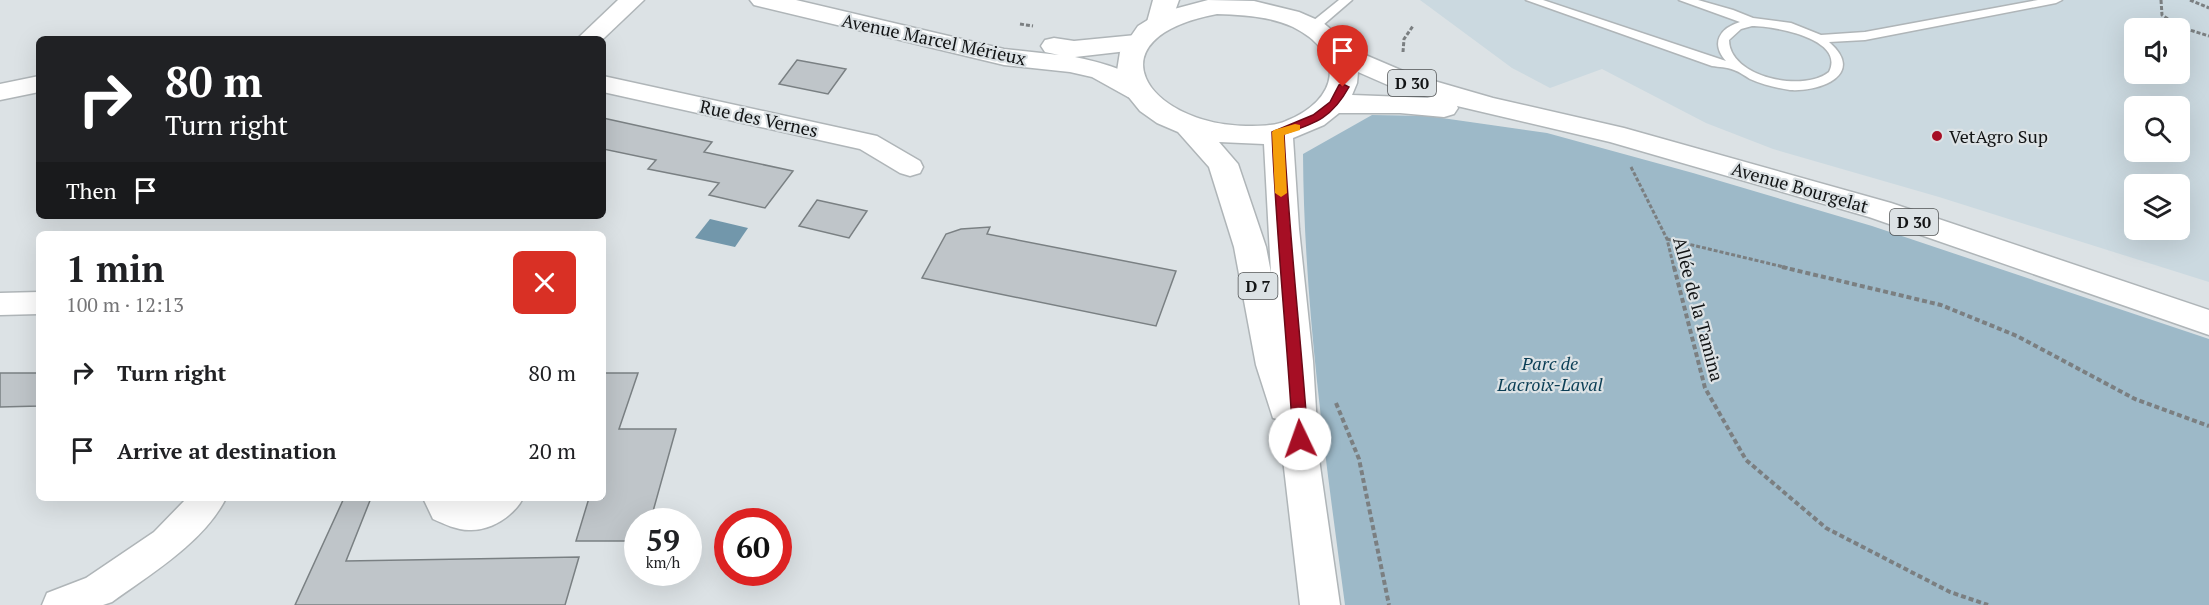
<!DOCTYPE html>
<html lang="en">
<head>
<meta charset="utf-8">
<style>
	body { margin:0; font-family:"PT Serif",serif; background:#f6f6f6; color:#202124; height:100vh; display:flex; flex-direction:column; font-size:22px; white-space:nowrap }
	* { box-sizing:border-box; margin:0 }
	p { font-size:20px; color:#757577 }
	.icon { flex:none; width:33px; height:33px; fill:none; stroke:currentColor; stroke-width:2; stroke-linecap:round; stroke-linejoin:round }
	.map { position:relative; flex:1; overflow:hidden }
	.sheet { position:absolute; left:36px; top:231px; width:570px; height:270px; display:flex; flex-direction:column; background:#fff; border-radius:9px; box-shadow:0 6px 24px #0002 }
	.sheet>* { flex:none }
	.hud { position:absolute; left:36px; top:36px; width:570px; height:183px; border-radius:9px; box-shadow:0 6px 24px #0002; background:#202124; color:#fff; overflow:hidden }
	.tools { position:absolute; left:2124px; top:18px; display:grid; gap:12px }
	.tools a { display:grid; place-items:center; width:66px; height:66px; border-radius:9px; background:#fff; box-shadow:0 6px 24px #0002; font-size:30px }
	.speed { position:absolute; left:624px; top:508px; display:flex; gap:12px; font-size:30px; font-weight:700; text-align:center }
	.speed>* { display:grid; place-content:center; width:78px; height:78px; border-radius:50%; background:#fff; box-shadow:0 6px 24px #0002; line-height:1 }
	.speed small { font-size:15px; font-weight:400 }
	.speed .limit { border:9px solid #d22; background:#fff; color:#111 }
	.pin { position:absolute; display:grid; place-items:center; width:51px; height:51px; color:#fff; margin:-62px -26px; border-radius:50% 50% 50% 0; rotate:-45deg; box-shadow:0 0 6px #0007 }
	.pin .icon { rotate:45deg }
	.me { position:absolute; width:66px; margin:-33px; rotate:357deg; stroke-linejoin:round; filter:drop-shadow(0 0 4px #0008) }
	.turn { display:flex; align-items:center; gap:21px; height:126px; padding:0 30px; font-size:27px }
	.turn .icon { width:78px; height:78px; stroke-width:2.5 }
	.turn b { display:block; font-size:42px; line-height:51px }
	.then { display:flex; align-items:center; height:57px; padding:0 30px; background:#0003; gap:12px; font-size:22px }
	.round { display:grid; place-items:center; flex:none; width:63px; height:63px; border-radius:9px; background:#f6f6f6 }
	.head { display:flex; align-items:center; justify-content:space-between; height:102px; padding:0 30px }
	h1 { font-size:36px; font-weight:800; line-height:45px }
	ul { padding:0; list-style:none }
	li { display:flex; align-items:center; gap:18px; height:78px; padding:0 30px }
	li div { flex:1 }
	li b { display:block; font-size:22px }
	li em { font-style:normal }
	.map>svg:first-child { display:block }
	.built { fill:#cbd9e0; fill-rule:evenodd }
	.green { fill:#9db9c8 }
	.water { fill:#7297ab }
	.building { fill:#bfc5c9; stroke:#7a8083; stroke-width:1.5 }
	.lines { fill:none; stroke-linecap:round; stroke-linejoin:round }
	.service-casing { stroke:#afb5b8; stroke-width:3 }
	.minor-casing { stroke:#afb5b8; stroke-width:3 }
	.secondary-casing { stroke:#afb5b8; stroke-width:3 }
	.primary-casing { stroke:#afb5b8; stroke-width:3 }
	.path-far1 { stroke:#7b7f81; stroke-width:3; stroke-dasharray:4 2; stroke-linecap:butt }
	.path { stroke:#7b7f81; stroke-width:4; stroke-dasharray:5 3; stroke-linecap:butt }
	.service { fill:#fff; fill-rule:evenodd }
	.minor { fill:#fff; fill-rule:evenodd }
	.secondary { fill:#fff; fill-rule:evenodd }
	.primary { fill:#fff; fill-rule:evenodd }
	.route { fill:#a60e24; stroke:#6c0917; stroke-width:1.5 }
	.slow { fill:#f59e0b }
	.poi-dot { fill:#a60e24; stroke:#dce2e5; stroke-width:2 }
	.labels { text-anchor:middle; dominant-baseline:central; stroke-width:4.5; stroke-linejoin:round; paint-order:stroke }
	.shield { fill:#dce2e5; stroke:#4f5253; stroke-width:1.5 }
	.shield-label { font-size:16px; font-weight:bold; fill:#121415 }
	.street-label { font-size:18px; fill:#121415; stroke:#dce2e5 }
	.poi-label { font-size:18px; fill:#121415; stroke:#dce2e5; text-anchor:start }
	.park-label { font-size:18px; font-style:italic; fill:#0b3e55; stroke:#dce2e5 }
</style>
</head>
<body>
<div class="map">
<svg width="2209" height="605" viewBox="0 0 2209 605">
	<rect width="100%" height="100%" fill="#dce2e5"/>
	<path class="built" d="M1420,0H2209V282L1939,197L1773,149L1706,123L1602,69L1550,88L1512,68ZM2134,28H2180V74H2134ZM2134,106H2180V152H2134ZM2134,184H2180V230H2134Z"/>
	<path class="green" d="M1372,115L1428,116L1547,133L1693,173L1872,226L2209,339V605H1345C1325,455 1304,305 1303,154Z"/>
	<path class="water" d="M710,219L748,228L735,247L695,238Z"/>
	<g class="building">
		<path d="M797,60L846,69L828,94L779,84Z"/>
		<path d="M603,118L712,142L704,152L793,171L765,208L709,195L719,183L648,169L656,160L603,149Z"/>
		<path d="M817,200L867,211L849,238L799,226Z"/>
		<path d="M990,227L987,234L1176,271L1156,326L922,278L946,234L961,229Z"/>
		<path d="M0,373H39V406L0,407Z"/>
		<path d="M603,373H638L619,429H676L650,522H638V541H576L589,498H603Z"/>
		<path d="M344,498H371L346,561L579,557L565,605H295Z"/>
	</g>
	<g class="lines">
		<defs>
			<g id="service">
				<path d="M1339,0H1352L1316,31H1308V25Z"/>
				<path d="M1526,0H1543L1726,61C1710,43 1720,28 1740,22L1679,0H1698L1733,10L1753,18L1791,23L1821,35L1865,32L2038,0H2062L2056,3L1865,40L1829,42C1866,74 1821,92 1790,90C1777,88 1763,85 1750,79C1745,76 1740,72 1734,70C1727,67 1719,67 1712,66ZM1752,26C1772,26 1846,38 1829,72C1803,93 1729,77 1729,40L1741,29Z"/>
			</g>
			<g id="minor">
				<path d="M618,0H644L603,39H577Z"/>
				<path d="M39,76V92L0,100V84Z"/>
				<path d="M603,76L877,136L920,161L923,167L920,173L910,176L900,173L860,149L603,92Z"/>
				<path d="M39,292V314L0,315V293Z"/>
				<path d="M187,498H226C205,541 151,574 112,602L103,605H42L47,593L86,578L154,532Z"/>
				<path d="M423,498H457L471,501L480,498H523C514,516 490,531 469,530C457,530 444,524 433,519Z"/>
			</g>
			<g id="secondary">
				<path d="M750,0H796L1004,49L1059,55L1045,52L1041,46L1045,40L1054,38L1074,41L1136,35L1145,37L1149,43L1145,49L1075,57C1098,62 1138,71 1152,91L1148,97L1138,100L1128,97L1092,77L1070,72L1004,65L754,5Z"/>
				<path d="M1153,0H1179L1169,28L1160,30L1151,28L1147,22Z"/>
			</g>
			<path id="primary" d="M1208,0L1254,1L1299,12L1322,22L1339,36L1349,48L1410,74L1493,98L1624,128L1891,203L2209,310V335L1869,217L1610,142L1457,106L1458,108L1454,114L1444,117L1400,113H1339L1324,125L1293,138L1299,229L1313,361L1319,459L1340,605H1300L1283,459L1281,420L1273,418L1256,365L1234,247L1209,167L1178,132L1157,123L1140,111L1123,90L1117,71L1120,52L1138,26L1159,13ZM1217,14C1243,15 1269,16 1293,27C1347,54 1339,100 1286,121C1275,126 1259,126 1246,126C1146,124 1089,38 1217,14ZM1358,72L1390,86L1431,98L1352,95L1357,83ZM1219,142L1264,144L1271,273L1266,247L1238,164Z"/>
		</defs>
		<use href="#service" class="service-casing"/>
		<use href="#minor" class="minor-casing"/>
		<use href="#secondary" class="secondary-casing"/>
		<use href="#primary" class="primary-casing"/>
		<g class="path-far1">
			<path d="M2161,0L2162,15L2180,27L2209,36"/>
			<path d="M2190,0L2209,8"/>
			<path d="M1020,24L1033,26"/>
			<path d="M1403,52L1404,39L1413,26"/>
			<path d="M1631,167L1667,239L1674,268"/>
			<path d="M1667,239L1788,268"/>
		</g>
		<g class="path">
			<path d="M1674,267L1705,388L1746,460L1826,528L1950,592L1988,605"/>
			<path d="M1782,267L1941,305L2017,336L2135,399L2209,426"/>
			<path d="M1336,403L1359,459L1389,605"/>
		</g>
		<use href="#service" class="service"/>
		<use href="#minor" class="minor"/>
		<use href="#secondary" class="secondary"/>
		<use href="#primary" class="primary"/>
	</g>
	<path class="route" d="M1343,84L1349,87C1332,118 1316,123 1284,134C1289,236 1301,337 1308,439L1306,443H1295L1293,439C1287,337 1276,235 1272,132L1313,115L1330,102L1339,85Z"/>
	<path class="slow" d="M1295,124L1300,125V130L1284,135L1287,193L1281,197L1275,193L1272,132L1274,130Z"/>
	<circle class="poi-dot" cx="1937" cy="136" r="6"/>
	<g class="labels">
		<g class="shield">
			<rect x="1388" y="70" width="48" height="26" rx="4.5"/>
			<rect x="1890" y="209" width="48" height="26" rx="4.5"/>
			<rect x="1238.5" y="273" width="39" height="26" rx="4.5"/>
		</g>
		<g class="shield-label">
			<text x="1412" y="83">D 30</text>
			<text x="1914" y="222">D 30</text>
			<text x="1258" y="286">D 7</text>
		</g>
		<g class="street-label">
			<text transform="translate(934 39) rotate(12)">Avenue Marcel Mérieux</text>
			<text transform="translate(759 118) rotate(12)">Rue des Vernes</text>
			<text transform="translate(1800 187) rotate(16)">Avenue Bourgelat</text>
			<text transform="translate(1699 309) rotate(75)">Allée de la Tamina</text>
		</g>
		<g class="poi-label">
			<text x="1949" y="136">VetAgro Sup</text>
		</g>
		<g class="park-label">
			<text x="1550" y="363">Parc de<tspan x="1550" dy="21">Lacroix-Laval</tspan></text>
		</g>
	</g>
</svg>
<div class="tools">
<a><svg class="icon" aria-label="sound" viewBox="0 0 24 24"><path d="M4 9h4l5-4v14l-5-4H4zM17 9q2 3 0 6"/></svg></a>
<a><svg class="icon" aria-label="search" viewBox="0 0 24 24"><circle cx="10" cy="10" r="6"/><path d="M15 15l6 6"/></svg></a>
<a><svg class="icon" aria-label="layers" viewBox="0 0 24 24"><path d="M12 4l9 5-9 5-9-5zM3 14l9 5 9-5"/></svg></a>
</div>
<div class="speed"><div>59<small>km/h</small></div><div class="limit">60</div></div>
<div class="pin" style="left:1343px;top:87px;background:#d93025"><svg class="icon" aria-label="arrive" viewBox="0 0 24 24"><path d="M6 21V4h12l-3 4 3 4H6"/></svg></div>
<svg class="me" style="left:1300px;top:439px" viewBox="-20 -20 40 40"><circle r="19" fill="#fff"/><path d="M0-13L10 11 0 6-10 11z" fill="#a60e24"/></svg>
<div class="hud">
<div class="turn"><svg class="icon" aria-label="right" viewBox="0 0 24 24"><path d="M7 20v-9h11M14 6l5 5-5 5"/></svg><div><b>80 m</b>Turn right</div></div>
<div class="then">Then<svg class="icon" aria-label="arrive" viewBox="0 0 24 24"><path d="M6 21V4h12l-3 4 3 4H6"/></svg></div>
</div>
<section class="sheet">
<div class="head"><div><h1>1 min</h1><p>100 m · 12:13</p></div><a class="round" style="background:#d93025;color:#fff"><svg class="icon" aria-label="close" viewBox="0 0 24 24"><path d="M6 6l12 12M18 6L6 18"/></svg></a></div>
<ul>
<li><svg class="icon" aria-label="right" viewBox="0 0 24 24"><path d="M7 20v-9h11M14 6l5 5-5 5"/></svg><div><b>Turn right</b></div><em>80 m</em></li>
<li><svg class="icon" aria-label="arrive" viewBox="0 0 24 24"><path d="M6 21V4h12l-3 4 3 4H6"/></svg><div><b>Arrive at destination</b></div><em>20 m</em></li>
</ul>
</section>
</div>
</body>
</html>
